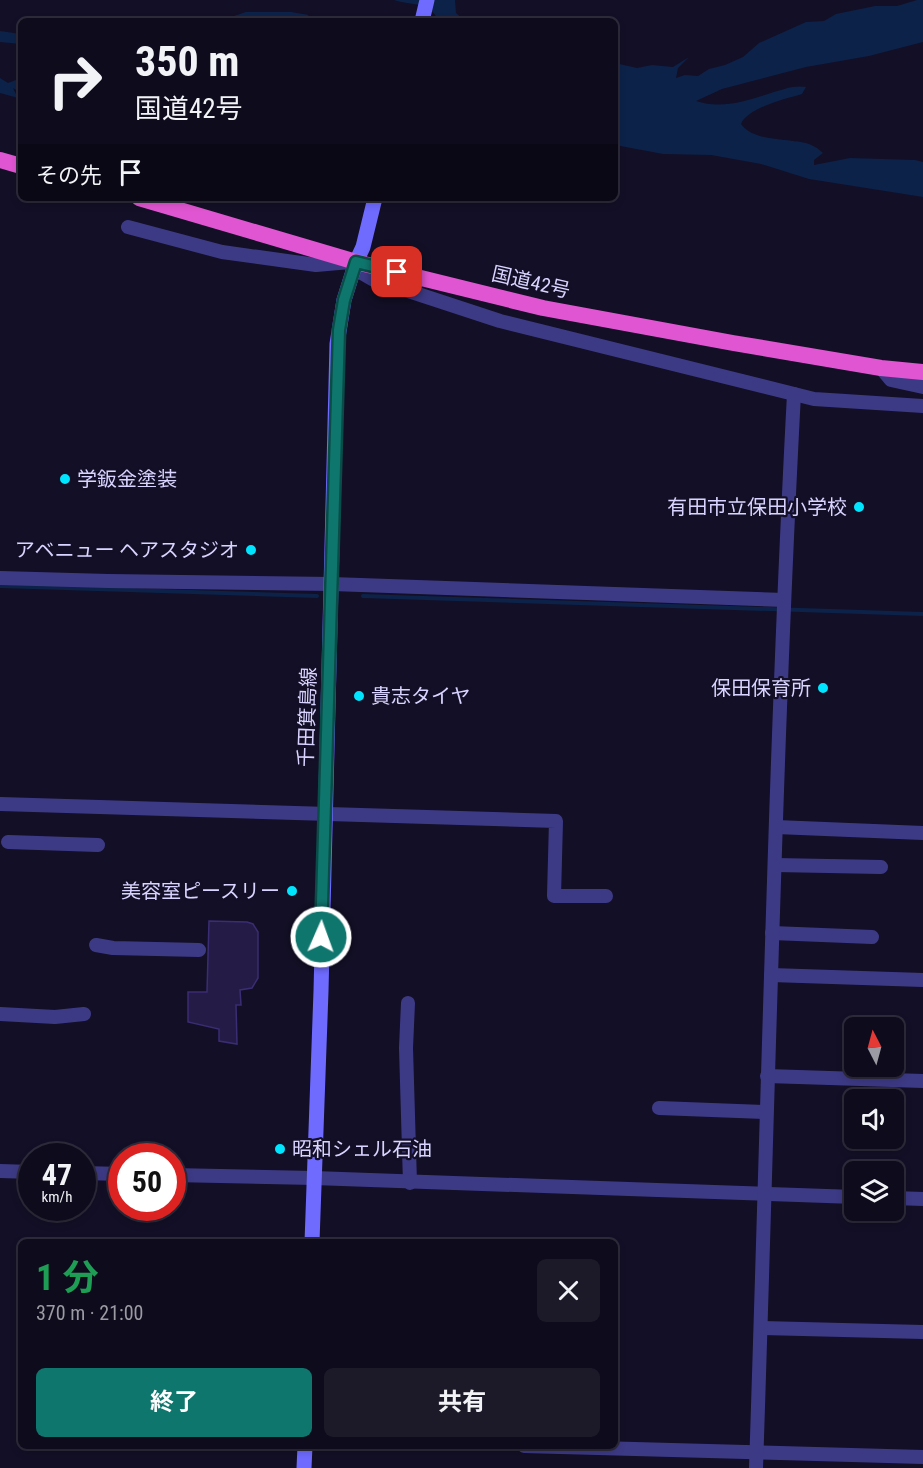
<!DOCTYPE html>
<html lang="ja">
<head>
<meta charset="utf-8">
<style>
	body { margin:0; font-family:"Roboto Condensed","Noto Sans JP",sans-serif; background:#1c1929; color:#f1f3f6; height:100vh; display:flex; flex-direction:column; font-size:22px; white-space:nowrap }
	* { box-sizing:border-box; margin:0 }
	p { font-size:20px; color:#9b9ba3 }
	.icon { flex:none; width:33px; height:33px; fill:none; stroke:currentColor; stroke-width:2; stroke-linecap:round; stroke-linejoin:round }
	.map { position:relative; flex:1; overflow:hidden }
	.side { position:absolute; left:18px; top:1239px; width:600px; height:210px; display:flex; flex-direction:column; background:#0e0b1c; border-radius:9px; box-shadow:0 3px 9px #0003,0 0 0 2px #2e2b3b }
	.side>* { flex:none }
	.hud { position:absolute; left:18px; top:18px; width:600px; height:183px; border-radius:9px; box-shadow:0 3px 9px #0003,0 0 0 2px #2e2b3b; background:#0e0b1c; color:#f1f3f6; overflow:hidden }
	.needle { width:39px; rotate:354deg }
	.controls { position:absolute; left:844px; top:1017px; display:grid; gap:12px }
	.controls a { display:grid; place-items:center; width:60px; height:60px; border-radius:9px; background:#0e0b1c; box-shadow:0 3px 9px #0003,0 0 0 2px #2e2b3b; font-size:30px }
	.speed { position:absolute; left:18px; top:1143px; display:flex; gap:12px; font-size:30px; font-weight:700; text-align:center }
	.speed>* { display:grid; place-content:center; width:78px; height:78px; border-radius:50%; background:#0e0b1c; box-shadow:0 3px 9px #0003,0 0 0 2px #2e2b3b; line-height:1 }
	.speed small { font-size:15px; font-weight:400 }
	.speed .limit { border:9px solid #d22; background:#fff; color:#111 }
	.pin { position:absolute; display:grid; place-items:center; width:51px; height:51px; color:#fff; margin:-26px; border-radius:12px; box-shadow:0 3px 9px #0006 }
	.me { position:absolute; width:66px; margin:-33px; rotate:2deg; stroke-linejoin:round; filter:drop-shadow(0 0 4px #0008) }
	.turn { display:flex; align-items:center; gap:21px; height:126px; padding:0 18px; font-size:27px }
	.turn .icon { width:78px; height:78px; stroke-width:2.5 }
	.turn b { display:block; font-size:42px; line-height:51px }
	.then { display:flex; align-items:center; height:57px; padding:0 18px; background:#0003; gap:12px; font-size:22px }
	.round { display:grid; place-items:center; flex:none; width:63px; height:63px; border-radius:9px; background:#1c1929 }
	.summary { display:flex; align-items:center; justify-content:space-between; height:102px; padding:0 18px }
	h1 { font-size:36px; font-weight:700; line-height:45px; color:#1e9e55 }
	.action { display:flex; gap:12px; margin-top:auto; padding:12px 18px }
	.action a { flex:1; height:69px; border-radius:9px; background:#0f766e; color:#fff; font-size:24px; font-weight:700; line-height:69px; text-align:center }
	.action a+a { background:#1c1929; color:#f1f3f6 }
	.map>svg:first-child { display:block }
	.water { fill:#0c2248 }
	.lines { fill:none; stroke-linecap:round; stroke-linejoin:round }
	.stream { stroke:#0c2248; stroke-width:4 }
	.building { fill:#241b47; stroke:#3b2d73; stroke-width:1.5 }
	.minor { stroke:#3d3a85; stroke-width:14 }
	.secondary { stroke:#6f6bff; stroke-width:15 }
	.trunk { stroke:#e055d1; stroke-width:16 }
	.route-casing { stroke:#0a4d48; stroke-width:15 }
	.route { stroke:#0f766e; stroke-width:10 }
	.poi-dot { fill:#00e5ff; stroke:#130f26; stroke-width:2 }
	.labels { text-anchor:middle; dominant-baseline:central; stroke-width:4.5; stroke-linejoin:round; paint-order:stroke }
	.street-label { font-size:20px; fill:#d9d4ff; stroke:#130f26 }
	.poi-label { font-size:20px; fill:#d9d4ff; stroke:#130f26; text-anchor:end }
</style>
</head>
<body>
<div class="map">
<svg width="923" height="1468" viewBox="0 0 923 1468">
	<rect width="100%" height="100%" fill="#130f26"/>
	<g class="water">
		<path d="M394,0H455L456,13L465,21H438C431,1 411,6 394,0Z"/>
		<path d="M917,0H923V42L869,56L806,67L722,89L696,101C722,110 749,100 774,92C785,89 794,85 806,87L802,94C785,99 747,108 741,124C756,145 799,136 815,147C818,148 820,151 823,153L814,160V165L850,158L915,160L923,162V197L809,179L761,164L711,155L663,154L615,145V63L637,68L652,65L673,67L689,57L678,68L676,78L685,75L698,76L709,69L725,65L743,57L759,43L806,22L824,21L836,14L875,6H897Z"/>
		<path d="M246,12H291L309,15L301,21H180L231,17Z"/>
		<path d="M0,31L21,34V44L0,42Z"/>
		<path d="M0,78L8,83L21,78V93L13,88L18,98L0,93Z"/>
	</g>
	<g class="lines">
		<g class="stream">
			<path d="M0,586L317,596"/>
			<path d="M363,596L923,614"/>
		</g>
	</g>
	<path class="building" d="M209,921L247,922L253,924L258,932V978L252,988L240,990L241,1005H236L237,1044L219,1041V1029L188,1022V992H207Z"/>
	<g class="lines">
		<g class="minor">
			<path d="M128,227L222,252L316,265L350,262"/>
			<path d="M353,268L372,279L500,321L814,399L923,406"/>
			<path d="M881,368L891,380L923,387"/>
			<path d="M0,578L108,581L332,584L784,600"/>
			<path d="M0,804L556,821L554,896H606"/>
			<path d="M776,827L923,833"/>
			<path d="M8,842L98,845"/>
			<path d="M775,865L881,867"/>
			<path d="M772,933L872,937"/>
			<path d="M96,945L113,948L199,950"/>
			<path d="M771,975L923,980"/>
			<path d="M408,1003L406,1048L410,1183"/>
			<path d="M0,1014L55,1017L84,1014"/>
			<path d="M767,1076L923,1081"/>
			<path d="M659,1108L766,1112"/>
			<path d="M0,1171L32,1172"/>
			<path d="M82,1173L122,1174"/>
			<path d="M172,1175L314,1178L855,1197"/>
			<path d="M894,1198L923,1199"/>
			<path d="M761,1328L923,1332"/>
			<path d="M524,1446L923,1457"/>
			<path d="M756,1468C768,1110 775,752 794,394"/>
		</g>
		<g class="secondary">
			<path d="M422,21L427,0"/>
			<path d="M312,1242L321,991L337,344L344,300L356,262L363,247L375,198"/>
			<path d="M304,1468L305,1446"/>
		</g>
		<g class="trunk">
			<path d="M0,160L21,166"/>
			<path d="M139,198L356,262L543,308L733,343L881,368L923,372"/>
		</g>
	</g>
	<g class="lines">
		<defs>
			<path id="route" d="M321,937L339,330L344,300L356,262L397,272"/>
		</defs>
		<use href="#route" class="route-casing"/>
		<use href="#route" class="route"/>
	</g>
	<g class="poi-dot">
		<circle cx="65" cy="479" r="6"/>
		<circle cx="859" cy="507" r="6"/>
		<circle cx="251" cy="550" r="6"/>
		<circle cx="823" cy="688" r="6"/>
		<circle cx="359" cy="696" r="6"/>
		<circle cx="292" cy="891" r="6"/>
		<circle cx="280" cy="1149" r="6"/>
	</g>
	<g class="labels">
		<g class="street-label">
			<text transform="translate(531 282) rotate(13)">国道42号</text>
			<text transform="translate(307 717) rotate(-88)">千田箕島線</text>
		</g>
		<g class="poi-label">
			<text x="77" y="479" text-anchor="start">学鈑金塗装</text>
			<text x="847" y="507">有田市立保田小学校</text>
			<text x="239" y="550">アベニュー ヘアスタジオ</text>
			<text x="811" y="688">保田保育所</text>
			<text x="371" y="696" text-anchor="start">貴志タイヤ</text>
			<text x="280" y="891">美容室ピースリー</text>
			<text x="292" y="1149" text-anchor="start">昭和シェル石油</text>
		</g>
	</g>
</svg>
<div class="controls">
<a><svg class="needle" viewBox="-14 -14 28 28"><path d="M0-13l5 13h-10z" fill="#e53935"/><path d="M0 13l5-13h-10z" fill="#9b9ba3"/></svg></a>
<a><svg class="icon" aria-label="sound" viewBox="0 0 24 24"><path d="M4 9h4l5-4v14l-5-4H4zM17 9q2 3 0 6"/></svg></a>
<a><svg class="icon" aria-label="layers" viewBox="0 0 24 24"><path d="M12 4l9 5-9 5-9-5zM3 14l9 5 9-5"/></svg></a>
</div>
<div class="speed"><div>47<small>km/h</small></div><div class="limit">50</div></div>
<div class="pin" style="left:397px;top:272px;background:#d93025"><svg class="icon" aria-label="arrive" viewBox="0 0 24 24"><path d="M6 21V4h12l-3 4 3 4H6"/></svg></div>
<svg class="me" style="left:321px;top:937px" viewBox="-20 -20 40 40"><circle r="17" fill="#0f766e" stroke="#fff" stroke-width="3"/><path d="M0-11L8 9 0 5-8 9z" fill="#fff"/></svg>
<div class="hud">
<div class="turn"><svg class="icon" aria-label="right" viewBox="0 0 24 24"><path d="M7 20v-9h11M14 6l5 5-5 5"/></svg><div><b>350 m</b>国道42号</div></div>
<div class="then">その先<svg class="icon" aria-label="arrive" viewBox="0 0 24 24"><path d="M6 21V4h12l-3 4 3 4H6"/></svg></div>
</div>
<section class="side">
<div class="summary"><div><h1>1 分</h1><p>370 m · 21:00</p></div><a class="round"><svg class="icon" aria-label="close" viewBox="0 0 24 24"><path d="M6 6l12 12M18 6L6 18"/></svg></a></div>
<div class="action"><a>終了</a><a>共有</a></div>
</section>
</div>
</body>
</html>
